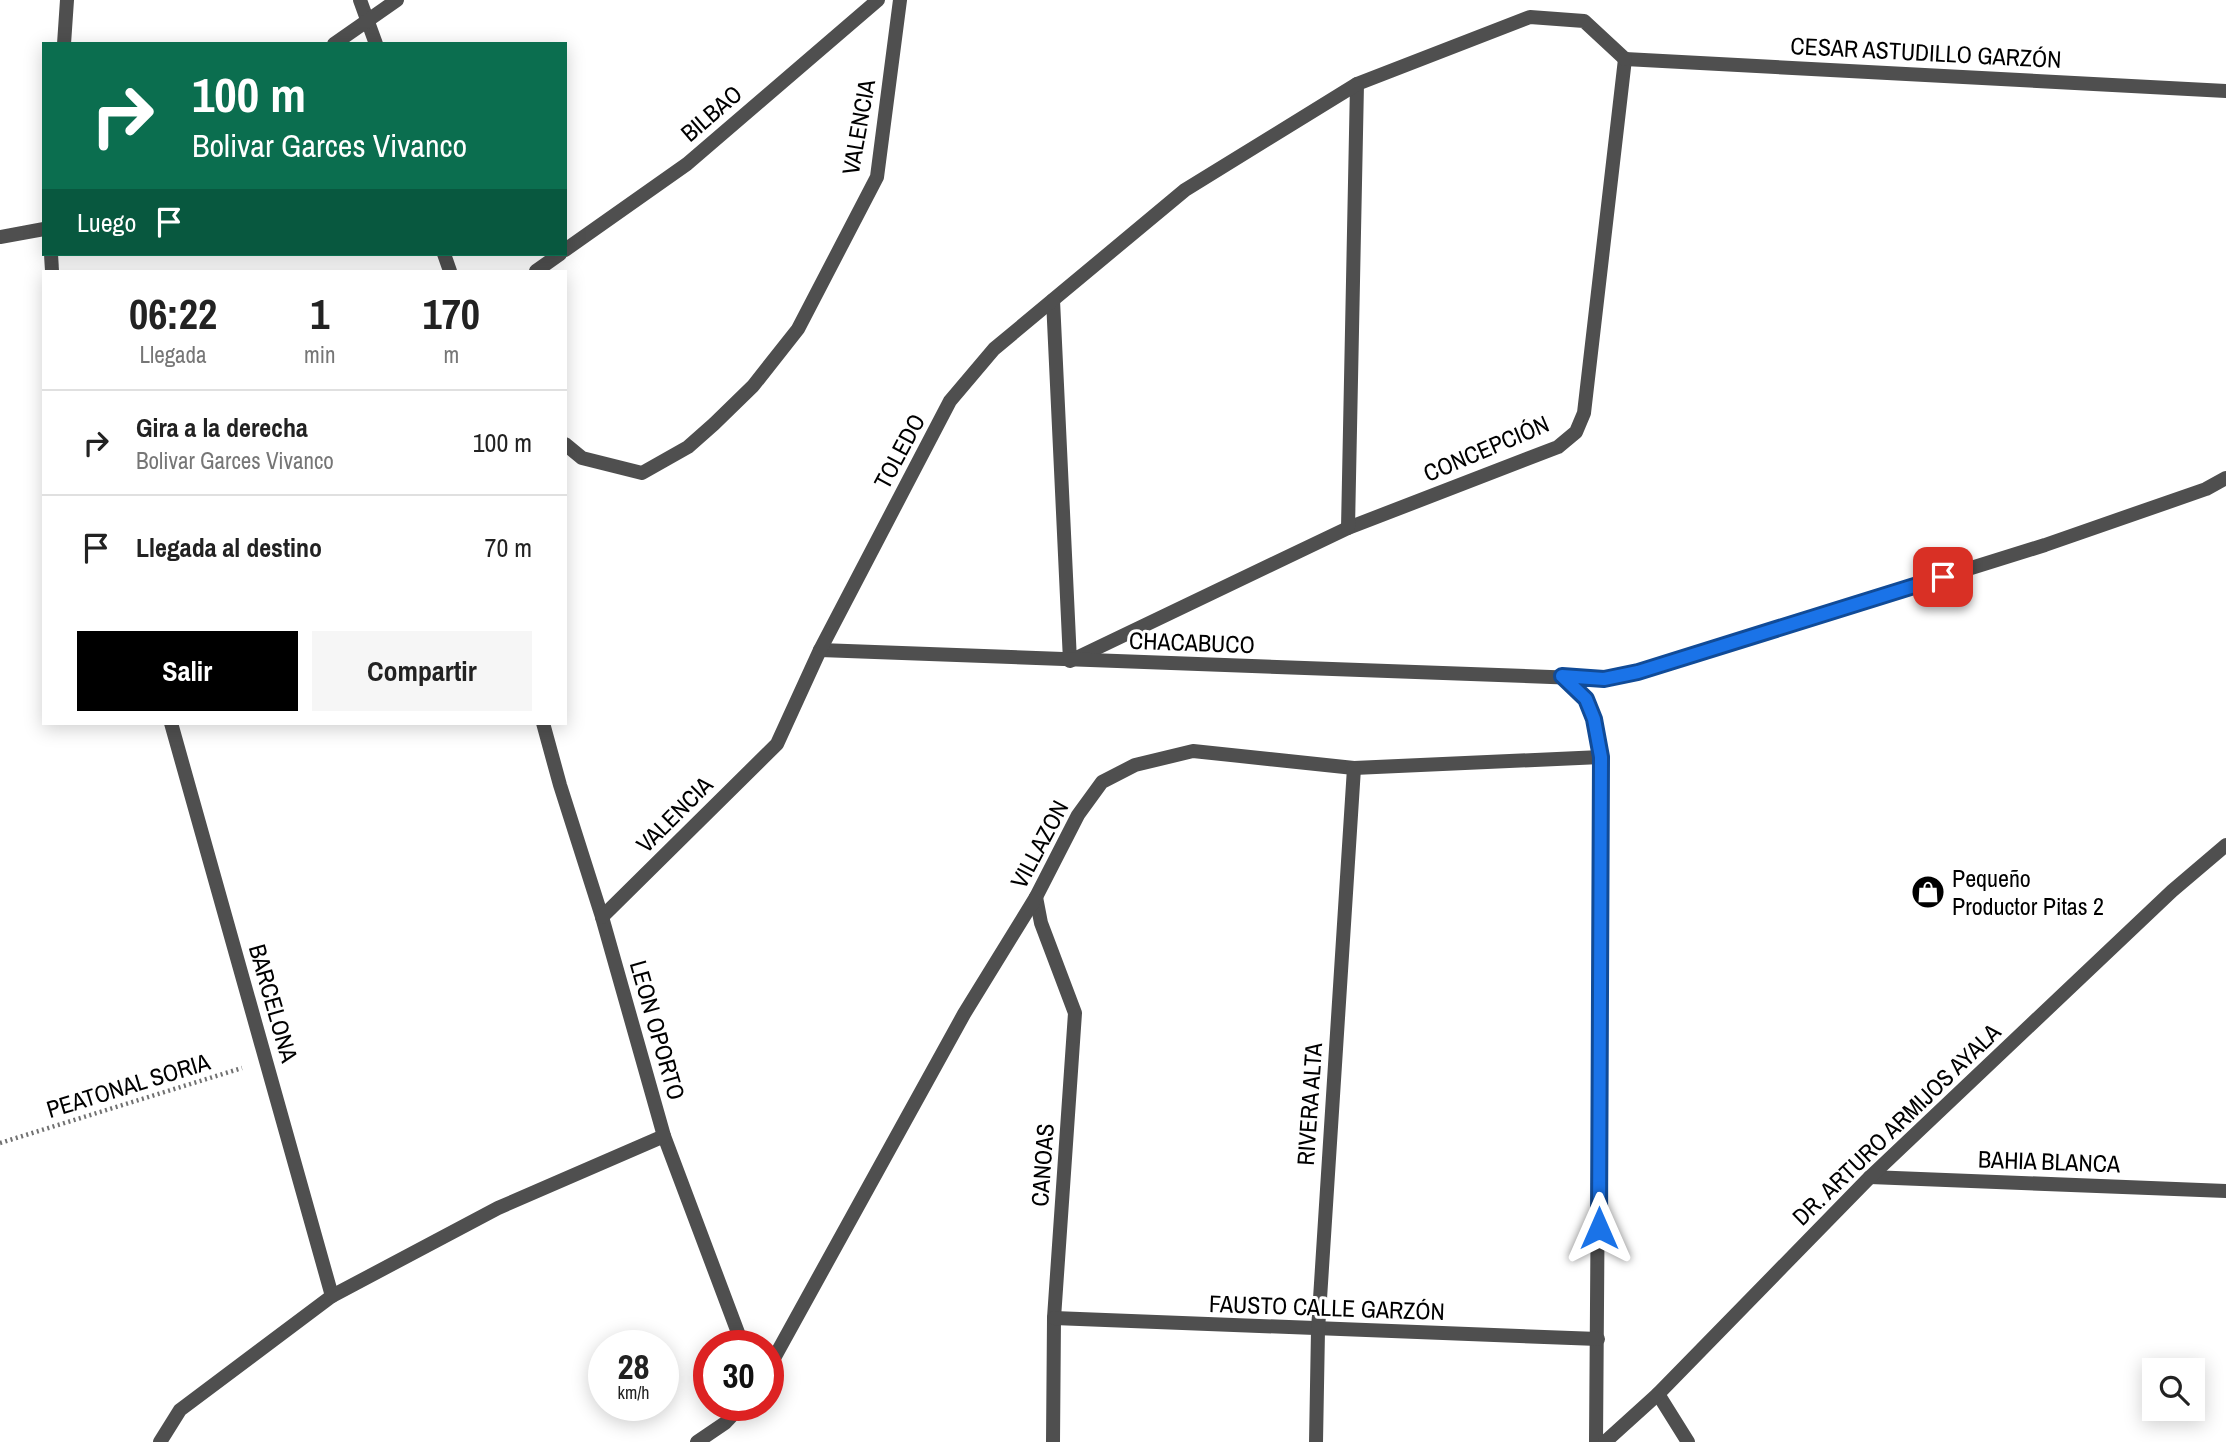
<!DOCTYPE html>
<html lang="es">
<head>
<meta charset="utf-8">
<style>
	body { margin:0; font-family:"Archivo Narrow",sans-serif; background:#f6f6f6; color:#222; height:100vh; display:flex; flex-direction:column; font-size:26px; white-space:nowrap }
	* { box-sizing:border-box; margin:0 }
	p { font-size:23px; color:#767676 }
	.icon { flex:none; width:38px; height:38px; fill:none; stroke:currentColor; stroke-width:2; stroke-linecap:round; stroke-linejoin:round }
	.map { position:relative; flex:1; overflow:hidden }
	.panel { position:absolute; left:42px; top:270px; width:525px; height:455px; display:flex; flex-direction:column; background:#fff; border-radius:0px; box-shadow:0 4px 18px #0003 }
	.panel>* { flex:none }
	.banner { position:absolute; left:42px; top:42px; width:525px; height:214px; border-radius:0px; box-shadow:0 4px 18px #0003; background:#0b6e4f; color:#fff; overflow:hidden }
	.tools { position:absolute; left:2142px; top:1358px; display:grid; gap:14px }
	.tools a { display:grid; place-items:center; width:63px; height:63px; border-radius:0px; background:#fff; box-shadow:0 4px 18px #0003; font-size:35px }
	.speed { position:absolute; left:588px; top:1330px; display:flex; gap:14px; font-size:35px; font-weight:700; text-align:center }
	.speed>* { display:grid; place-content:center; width:91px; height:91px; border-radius:50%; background:#fff; box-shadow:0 4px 18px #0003; line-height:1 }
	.speed small { font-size:18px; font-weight:400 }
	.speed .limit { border:10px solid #d22; background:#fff; color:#111 }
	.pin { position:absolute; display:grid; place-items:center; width:60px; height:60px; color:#fff; margin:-30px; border-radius:14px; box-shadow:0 4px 10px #0006 }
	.me { position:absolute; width:77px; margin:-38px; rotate:0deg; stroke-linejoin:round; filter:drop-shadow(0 0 5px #0008) }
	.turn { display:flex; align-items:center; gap:24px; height:147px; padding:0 35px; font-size:32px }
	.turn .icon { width:91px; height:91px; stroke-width:2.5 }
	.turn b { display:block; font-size:49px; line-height:60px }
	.then { display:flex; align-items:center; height:66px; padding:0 35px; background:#0003; gap:14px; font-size:26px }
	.eta { display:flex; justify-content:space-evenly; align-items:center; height:119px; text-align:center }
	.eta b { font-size:42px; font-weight:700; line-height:49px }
	.action { display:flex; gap:14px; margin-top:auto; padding:14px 35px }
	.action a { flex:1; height:80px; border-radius:0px; background:#000; color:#fff; font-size:28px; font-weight:700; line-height:80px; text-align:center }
	.action a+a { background:#f6f6f6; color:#222 }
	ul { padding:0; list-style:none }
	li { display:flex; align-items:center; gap:21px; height:105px; padding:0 35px; border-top:2px solid #e0e0e0 }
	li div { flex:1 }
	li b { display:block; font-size:26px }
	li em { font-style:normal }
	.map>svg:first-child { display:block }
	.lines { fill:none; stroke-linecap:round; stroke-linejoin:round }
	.path { stroke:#717171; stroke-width:4.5; stroke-dasharray:2 3.5; stroke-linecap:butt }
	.lane { stroke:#4f4f4f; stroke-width:14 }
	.street { stroke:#4f4f4f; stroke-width:14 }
	.route-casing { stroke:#114b97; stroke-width:18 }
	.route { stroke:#1a73e8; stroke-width:12 }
	.labels { text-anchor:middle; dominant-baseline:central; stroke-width:6; stroke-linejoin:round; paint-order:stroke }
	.street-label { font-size:24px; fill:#000; stroke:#fff }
	.poi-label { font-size:24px; fill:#000; stroke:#fff; text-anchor:start }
</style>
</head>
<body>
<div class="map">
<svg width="2226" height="1442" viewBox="0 0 2226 1442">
	<rect width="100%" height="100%" fill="#fff"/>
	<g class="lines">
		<path class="path" d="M0,1143L242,1068"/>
		<path class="lane" d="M565,444L582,458L642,473L688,447L714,424L753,386L798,329L877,177L900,0"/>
		<g class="street">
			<path d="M360,0L376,44"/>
			<path d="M64,44L67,0"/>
			<path d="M334,44L397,0"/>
			<path d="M1625,59L2226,91"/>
			<path d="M0,237L44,229"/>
			<path d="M565,250L687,164L878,0"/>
			<path d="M51,254L52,271"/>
			<path d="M444,254L450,271"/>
			<path d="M536,271L560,254"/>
			<path d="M1053,300L1070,661L1348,528L1558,447L1576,432L1584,413L1625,59"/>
			<path d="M1348,528L1357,84"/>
			<path d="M820,650L1604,679L1638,672L2045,545L2206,489L2226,478"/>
			<path d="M1562,676L1586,699L1594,719L1601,757L1596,1442"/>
			<path d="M171,723L332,1296"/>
			<path d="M543,723L560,785L602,917L664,1136L743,1346"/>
			<path d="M1036,897L1041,923L1075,1013L1054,1318L1053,1442"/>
			<path d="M602,917L777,744L820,650L950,401L994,349L1185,190L1357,84L1530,17L1584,21L1625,59"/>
			<path d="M1870,1177L2226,1191"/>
			<path d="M1054,1318L1598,1339"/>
			<path d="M768,1369L964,1014L1036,897L1078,815L1102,782L1135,765L1193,751L1354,768L1601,757"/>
			<path d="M1658,1394L1688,1442"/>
			<path d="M160,1442L180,1410L332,1296L498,1208L664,1136"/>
			<path d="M697,1442L725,1423L742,1405"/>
			<path d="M1316,1442L1318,1330L1354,768"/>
			<path d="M1605,1442L1658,1394L1870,1177L2172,891L2226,845"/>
		</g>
	</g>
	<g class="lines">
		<defs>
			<path id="route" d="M1599,1228L1601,757L1594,719L1586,699L1562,676L1604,679L1638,672L1943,577"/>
		</defs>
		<use href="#route" class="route-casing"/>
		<use href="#route" class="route"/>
	</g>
	<defs>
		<symbol id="shop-disc" viewBox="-11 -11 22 22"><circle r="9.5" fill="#000" stroke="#fff"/><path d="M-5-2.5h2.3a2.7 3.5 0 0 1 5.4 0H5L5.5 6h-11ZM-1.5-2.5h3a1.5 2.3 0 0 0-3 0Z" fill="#fff"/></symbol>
	</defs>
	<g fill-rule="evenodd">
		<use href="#shop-disc" x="1909" y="873" width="38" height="38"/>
	</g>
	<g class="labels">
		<g class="street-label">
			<text transform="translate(1926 52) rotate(3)">CESAR ASTUDILLO GARZÓN</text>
			<text transform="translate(711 113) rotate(-41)">BILBAO</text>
			<text transform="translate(858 127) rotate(-80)">VALENCIA</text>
			<text transform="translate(1486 448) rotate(-23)">CONCEPCIÓN</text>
			<text transform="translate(899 451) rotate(-62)">TOLEDO</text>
			<text transform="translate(1192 642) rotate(2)">CHACABUCO</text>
			<text transform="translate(674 814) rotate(-45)">VALENCIA</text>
			<text transform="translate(1039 844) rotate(-62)">VILLAZON</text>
			<text transform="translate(274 1003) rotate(74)">BARCELONA</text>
			<text transform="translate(658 1030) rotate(74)">LEON OPORTO</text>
			<text transform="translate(128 1085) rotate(-17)">PEATONAL SORIA</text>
			<text transform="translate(1309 1104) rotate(-86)">RIVERA ALTA</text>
			<text transform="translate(1896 1124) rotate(-44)">DR. ARTURO ARMIJOS AYALA</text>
			<text transform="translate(2049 1161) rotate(2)">BAHIA BLANCA</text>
			<text transform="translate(1042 1165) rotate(-86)">CANOAS</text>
			<text transform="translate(1327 1307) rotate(2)">FAUSTO CALLE GARZÓN</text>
		</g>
		<g class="poi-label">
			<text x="1952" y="878">Pequeño<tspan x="1952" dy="28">Productor Pitas 2</tspan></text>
		</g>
	</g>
</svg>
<div class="tools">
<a><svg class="icon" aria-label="search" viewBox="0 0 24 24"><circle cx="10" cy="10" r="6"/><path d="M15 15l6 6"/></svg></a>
</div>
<div class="speed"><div>28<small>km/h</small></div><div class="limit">30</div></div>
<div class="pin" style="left:1943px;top:577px;background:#d93025"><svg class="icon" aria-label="arrive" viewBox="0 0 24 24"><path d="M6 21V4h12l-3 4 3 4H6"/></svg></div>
<svg class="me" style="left:1599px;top:1228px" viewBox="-20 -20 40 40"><path d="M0-17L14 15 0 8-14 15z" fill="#1a73e8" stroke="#fff" stroke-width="4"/></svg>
<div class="banner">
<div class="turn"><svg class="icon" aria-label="right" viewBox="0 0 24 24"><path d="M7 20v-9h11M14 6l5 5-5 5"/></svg><div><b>100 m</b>Bolivar Garces Vivanco</div></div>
<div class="then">Luego<svg class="icon" aria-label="arrive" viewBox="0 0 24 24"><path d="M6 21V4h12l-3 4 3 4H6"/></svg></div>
</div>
<section class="panel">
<div class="eta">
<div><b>06:22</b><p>Llegada</p></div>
<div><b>1</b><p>min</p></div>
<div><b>170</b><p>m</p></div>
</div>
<ul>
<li><svg class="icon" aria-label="right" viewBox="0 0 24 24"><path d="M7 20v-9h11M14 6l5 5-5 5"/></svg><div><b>Gira a la derecha</b><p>Bolivar Garces Vivanco</p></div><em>100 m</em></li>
<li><svg class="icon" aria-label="arrive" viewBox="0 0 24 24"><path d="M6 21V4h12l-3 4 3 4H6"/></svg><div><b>Llegada al destino</b></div><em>70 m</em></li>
</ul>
<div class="action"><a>Salir</a><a>Compartir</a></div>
</section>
</div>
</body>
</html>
